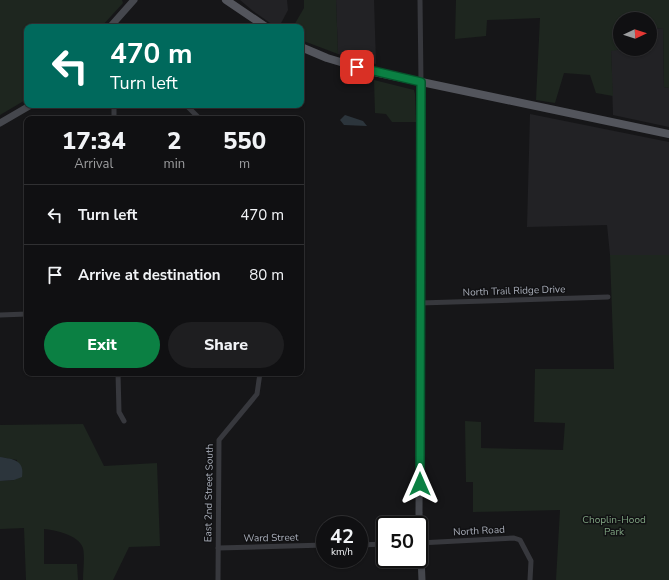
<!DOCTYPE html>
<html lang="en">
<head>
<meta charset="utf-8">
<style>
	body { margin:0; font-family:"Nunito Sans",sans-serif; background:#1e1e20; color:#f1f3f6; height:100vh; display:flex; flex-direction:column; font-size:15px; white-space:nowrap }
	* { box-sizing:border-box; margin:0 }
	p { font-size:13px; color:#9c9d9f }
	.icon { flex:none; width:22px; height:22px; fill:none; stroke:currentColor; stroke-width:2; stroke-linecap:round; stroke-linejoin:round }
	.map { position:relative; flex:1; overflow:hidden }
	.drawer { position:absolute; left:24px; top:116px; width:280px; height:260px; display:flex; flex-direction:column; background:#101012; border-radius:8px; box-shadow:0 1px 3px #0004,0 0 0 1px #303032 }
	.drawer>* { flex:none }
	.guide { position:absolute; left:24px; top:24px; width:280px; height:84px; border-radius:8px; box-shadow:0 1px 3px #0004,0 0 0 1px #303032; background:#00695c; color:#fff; overflow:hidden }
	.needle { width:26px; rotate:86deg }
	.tools { position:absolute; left:613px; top:12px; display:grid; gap:8px }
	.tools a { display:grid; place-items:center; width:44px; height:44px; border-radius:50%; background:#101012; box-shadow:0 1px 3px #0004,0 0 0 1px #303032; font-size:20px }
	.speed { position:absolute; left:316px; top:516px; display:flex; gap:8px; font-size:20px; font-weight:700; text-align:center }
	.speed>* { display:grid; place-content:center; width:52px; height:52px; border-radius:50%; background:#101012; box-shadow:0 1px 3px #0004,0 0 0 1px #303032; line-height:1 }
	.speed small { font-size:10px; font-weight:400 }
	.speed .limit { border:2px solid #111; border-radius:6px; background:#fff; color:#111 }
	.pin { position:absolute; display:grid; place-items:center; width:34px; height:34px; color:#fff; margin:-17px; border-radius:8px; box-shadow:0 2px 6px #0006 }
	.me { position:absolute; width:44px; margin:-22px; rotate:0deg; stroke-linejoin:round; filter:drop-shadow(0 0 3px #0008) }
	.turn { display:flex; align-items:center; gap:14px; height:84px; padding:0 20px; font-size:18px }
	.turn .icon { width:52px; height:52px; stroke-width:2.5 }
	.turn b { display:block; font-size:28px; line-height:34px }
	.eta { display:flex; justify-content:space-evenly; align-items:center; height:68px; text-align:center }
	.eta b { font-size:24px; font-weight:800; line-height:28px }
	.button { display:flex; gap:8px; margin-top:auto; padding:8px 20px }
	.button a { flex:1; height:46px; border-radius:24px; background:#0b8043; color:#fff; font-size:16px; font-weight:800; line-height:46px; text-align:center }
	.button a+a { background:#1e1e20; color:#f1f3f6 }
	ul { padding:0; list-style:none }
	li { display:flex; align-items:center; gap:12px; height:60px; padding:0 20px; border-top:1px solid #303032 }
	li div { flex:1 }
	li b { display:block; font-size:15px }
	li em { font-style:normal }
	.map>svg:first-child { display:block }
	.built { fill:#222225 }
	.green { fill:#1e261f }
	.water { fill:#2c353c }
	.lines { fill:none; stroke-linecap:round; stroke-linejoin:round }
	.minor { stroke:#37383d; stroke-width:5 }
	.secondary { stroke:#45474d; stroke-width:7 }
	.primary { stroke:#53555c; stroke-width:8 }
	.route-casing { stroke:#07532c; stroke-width:10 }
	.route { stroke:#0b8043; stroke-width:7 }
	.labels { text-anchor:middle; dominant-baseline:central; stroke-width:3; stroke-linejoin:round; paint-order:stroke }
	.street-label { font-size:10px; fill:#a8adb8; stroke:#111113 }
	.park-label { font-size:10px; fill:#7fa381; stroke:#111113 }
</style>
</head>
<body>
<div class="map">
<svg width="669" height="580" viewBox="0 0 669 580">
	<rect width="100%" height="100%" fill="#161618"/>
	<g class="built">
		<path d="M240,0H287L288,10L279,27H276L253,11Z"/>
		<path d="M336,0H374L376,64L338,54Z"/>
		<path d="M663,28L664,87L669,88V127L613,115L611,50L650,49V29Z"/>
		<path d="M530,114L669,142V255H610L607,225L527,227Z"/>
	</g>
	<g class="green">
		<path d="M0,0H122L123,3L101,27H27V99L0,115Z"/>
		<path d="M304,0H336L338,54L301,40V27H293L304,8Z"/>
		<path d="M456,0H669V88L664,87L663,28L650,29V19H620V49H623L611,51L613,96L596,93L590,75L564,73L555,103L536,100L540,18L487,20L486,36L455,39Z"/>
		<path d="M374,80L414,90L415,94L416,122H392L386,114L375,113Z"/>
		<path d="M610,255H669V580H556L560,510L473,512V482H466L465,421L481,422V448L563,450L565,423L534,422L535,369H614Z"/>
		<path d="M83,424L104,466L157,463L160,546L129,547L113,580H83C83,570 85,557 83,548C79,535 55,530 44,529V564H77L78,580H26L24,528L0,529V481L14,480L17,460L0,457V425Z"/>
	</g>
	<g class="water">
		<path d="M345,115L363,121L367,126L344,125L340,120Z"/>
		<path d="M0,457C13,459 25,460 22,477L14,480L0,481Z"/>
	</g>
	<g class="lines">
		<g class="minor">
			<path d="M420,0L421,82"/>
			<path d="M186,105L200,119"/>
			<path d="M114,119V105"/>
			<path d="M420,303L608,297"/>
			<path d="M0,315L27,314"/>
			<path d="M118,373L119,412L124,421"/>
			<path d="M419,543L514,538L520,540L531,561L530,580"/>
			<path d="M359,545L385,544"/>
			<path d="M218,548L325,545"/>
			<path d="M218,580L219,440L257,394L260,373"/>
		</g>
		<g class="secondary">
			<path d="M110,27L134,0"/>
			<path d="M421,82L419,513L422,580"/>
			<path d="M0,123L31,105"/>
		</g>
		<g class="primary">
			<path d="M226,0L266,27"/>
			<path d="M301,47L327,58L374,72L669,134"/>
		</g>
	</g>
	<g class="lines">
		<defs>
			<path id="route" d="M357,67L421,82L420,484"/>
		</defs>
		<use href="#route" class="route-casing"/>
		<use href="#route" class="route"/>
	</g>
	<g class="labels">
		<g class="street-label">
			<text transform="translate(514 291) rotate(-2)">North Trail Ridge Drive</text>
			<text transform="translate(209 493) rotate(-89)">East 2nd Street South</text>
			<text transform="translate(479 531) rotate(-3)">North Road</text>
			<text transform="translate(271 538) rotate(-1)">Ward Street</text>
		</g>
		<g class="park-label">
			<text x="614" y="520">Choplin-Hood<tspan x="614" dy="12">Park</tspan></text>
		</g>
	</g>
</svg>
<div class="tools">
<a><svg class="needle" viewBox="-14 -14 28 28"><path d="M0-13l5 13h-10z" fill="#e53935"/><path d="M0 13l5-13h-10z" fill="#9c9d9f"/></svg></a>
</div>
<div class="speed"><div>42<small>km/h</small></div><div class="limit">50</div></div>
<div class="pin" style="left:357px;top:67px;background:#d93025"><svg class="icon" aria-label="arrive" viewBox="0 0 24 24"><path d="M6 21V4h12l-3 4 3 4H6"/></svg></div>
<svg class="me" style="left:420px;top:484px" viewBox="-20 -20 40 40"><path d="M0-17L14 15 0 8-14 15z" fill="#0b8043" stroke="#fff" stroke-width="4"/></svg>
<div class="guide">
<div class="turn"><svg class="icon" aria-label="left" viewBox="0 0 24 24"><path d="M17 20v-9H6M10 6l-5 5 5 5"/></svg><div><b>470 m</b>Turn left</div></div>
</div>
<section class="drawer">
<div class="eta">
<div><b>17:34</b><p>Arrival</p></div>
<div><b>2</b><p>min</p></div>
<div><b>550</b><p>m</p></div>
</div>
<ul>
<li><svg class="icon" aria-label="left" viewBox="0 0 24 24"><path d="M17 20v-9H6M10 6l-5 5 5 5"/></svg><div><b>Turn left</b></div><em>470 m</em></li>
<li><svg class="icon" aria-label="arrive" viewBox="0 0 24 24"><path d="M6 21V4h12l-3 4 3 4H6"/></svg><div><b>Arrive at destination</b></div><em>80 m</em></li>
</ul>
<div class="button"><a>Exit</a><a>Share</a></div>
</section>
</div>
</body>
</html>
